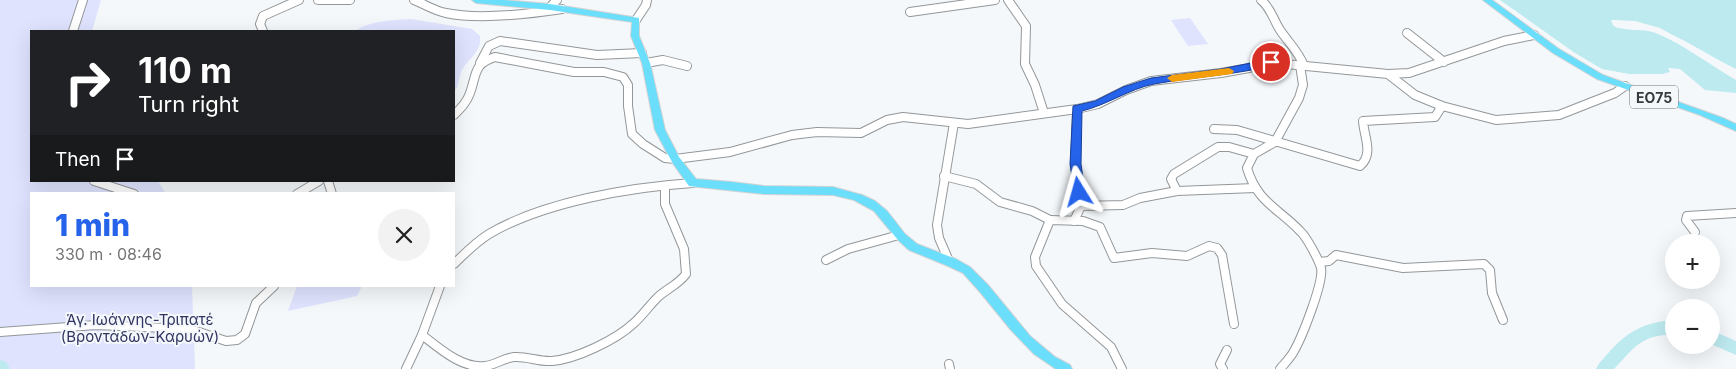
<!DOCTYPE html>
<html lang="en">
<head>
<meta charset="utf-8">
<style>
	body { margin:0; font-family:Inter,sans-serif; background:#f2f2f2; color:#222; height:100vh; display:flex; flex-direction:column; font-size:19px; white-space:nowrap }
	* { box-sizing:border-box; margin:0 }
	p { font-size:16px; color:#767676 }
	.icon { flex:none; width:28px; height:28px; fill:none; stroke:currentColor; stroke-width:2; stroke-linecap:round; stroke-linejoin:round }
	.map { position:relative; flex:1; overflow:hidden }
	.side { position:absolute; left:30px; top:192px; width:425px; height:95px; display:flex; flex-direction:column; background:#fff; border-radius:0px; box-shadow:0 5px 20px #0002 }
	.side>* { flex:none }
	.banner { position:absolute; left:30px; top:30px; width:425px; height:152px; border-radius:0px; box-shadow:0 5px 20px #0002; background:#202124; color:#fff; overflow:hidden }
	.buttons { position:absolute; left:1665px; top:234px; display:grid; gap:10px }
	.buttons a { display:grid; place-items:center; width:55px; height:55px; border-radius:50%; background:#fff; box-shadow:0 5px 20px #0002; font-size:25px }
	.pin { position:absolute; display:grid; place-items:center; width:42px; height:42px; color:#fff; margin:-21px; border:2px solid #fff; border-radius:50%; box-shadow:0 1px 5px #0007 }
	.me { position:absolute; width:55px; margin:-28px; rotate:352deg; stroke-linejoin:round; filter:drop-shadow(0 0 4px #0008) }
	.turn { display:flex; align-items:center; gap:18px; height:105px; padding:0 25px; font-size:22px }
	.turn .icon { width:65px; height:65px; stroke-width:2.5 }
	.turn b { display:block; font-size:35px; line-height:42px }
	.then { display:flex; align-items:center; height:48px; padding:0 25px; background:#0003; gap:10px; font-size:19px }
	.round { display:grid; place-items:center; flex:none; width:52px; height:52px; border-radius:26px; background:#f2f2f2 }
	.summary { display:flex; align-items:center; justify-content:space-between; height:85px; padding:0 25px }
	h1 { font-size:30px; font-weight:800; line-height:38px; color:#2563eb }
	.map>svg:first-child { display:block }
	.green { fill:#dfe3fe }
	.water { fill:#bdeaef }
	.pier { fill:#f4f8fb }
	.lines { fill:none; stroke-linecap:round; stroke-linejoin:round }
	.river { fill:#bdeaef; fill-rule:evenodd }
	.minor-casing { stroke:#93979a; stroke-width:10 }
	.major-casing { stroke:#d3d3d4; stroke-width:2 }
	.minor { stroke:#fff; stroke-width:8 }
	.major { fill:#6bdefb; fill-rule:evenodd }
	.route { fill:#2563eb; stroke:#184099 }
	.slow { fill:#f59e0b }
	.labels { text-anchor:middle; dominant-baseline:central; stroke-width:4; stroke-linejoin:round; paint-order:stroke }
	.shield { fill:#f4f8fb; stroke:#707274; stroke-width:1 }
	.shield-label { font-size:14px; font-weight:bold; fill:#37393a }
	.park-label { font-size:15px; fill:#313561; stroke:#f4f8fb }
</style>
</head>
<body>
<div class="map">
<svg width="1736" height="369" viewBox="0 0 1736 369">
	<rect width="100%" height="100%" fill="#f4f8fb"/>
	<g class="green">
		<path d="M0,0H101L92,31H31V181H158L166,194H31V286H192L195,369H0Z"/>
		<path d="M1190,18L1208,44L1188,46L1171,20Z"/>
		<path d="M411,19L472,29L480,36C482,52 469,58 462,70C458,78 460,85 454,92V31H355C369,21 394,20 411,19Z"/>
		<path d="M297,286H362L357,296L288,311Z"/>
	</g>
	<path class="water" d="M1500,0H1736V69C1691,47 1664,22 1612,20L1613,25C1625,33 1644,27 1658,34C1684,45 1712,66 1736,80V93L1705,90L1680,69L1668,68L1670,72L1662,74H1629L1602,69L1575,53Z"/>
	<path class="pier" d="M1611,20L1635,21L1660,28L1736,70L1730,69L1713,61L1662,31L1634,24L1615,23L1618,29L1613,25Z"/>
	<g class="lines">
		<g class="river">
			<path d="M1674,320V334C1640,336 1636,346 1614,369H1596C1599,362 1606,356 1611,350C1629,330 1647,322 1674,320Z"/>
			<path d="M1711,330L1736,341V355L1711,344Z"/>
			<path d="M0,360L6,362L10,369H0Z"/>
		</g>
		<defs>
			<g id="minor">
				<path d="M318,0H350"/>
				<path d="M414,0C424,4 435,11 446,13C478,20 529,14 562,9"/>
				<path d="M1008,0L1026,26L1025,64L1035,85L1044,113"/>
				<path d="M1261,0C1271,8 1273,19 1280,30C1288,42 1299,52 1304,66"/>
				<path d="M550,7L557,0"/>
				<path d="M910,12L995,0"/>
				<path d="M636,20L646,5L647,0"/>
				<path d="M73,31L83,0"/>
				<path d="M263,31L260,24L263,16L299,0"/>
				<path d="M1407,33L1444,62"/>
				<path d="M480,63L489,46L500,41L597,55L642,53"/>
				<path d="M646,63L663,60L687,66"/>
				<path d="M1388,74L1409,73L1504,41L1534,35"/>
				<path d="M454,115C461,108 467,102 470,93C477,74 473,64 495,57L574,72H604L623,77L628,85V106L632,134L643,144L665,158L675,159L730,152L792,135L817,132L861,133L887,120L903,117L968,124L1077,109L1098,104L1126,90L1151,81L1221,73L1249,68L1265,62L1388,74L1415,95L1442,106L1496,120L1559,115L1615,93L1625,86"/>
				<path d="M1214,129L1237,130L1360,166C1374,154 1364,137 1363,121L1435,117L1442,106"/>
				<path d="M944,176L976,184L1000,202L1032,211L1050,220"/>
				<path d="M94,181L134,194"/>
				<path d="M328,181L332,194"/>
				<path d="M1177,191L1171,179L1174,174L1218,147H1229L1254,154"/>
				<path d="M297,194L319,181"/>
				<path d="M1081,206L1123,205L1140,198L1177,191L1255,188"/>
				<path d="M1074,221L1081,206L1075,164L1077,109"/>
				<path d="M1695,232L1686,220L1687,216L1736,213"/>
				<path d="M826,260L848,249L899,235"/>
				<path d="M949,261L939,238L937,225L954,123"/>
				<path d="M1319,262L1329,261L1336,255L1403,268L1484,264L1490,270L1492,293L1503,320"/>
				<path d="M454,264C465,253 476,242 489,234C543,202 631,187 693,183"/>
				<path d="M0,332L96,325L190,329L226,341L237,340L245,334L256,303L274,286"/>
				<path d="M422,335C439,348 462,369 485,366C495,365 504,358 514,357C527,356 539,362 552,361C576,359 616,340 634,323C642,316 649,306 657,298C666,289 678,285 686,274L684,249L665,204V186"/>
				<path d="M949,364L950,369"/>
				<path d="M406,369L422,335L440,286"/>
				<path d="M1122,369L1111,347L1062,304L1036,266L1035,257L1050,220L1083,221L1100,227L1114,258L1152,253L1187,256L1209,246L1217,248L1222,255L1234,324"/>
				<path d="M1223,369L1220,364L1227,350"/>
				<path d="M1280,369C1285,363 1291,357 1294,351C1302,337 1324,282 1321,268C1319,260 1306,236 1300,231C1278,208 1257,202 1247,168L1254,154L1275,142L1299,98L1303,85L1300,65"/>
			</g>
			<g id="major">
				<path d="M472,0H503L550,4L639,18V36L650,63L665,130L679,157L696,179L732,182L764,186L833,187L862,195L875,201L887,211L905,234L917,244L956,259L970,267L988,285L1030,336L1055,357L1070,365L1072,369H1056L1034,354L1011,330L980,292L963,273L948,266L909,250L898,240L874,211L854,200L833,195L764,194L689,186L672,162L655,130L642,63L631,36L632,22L550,10L476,3Z"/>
				<path d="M1483,0H1492L1559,49L1603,75L1723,118L1736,124V131L1700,115L1597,79L1553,53Z"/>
			</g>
		</defs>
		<use href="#minor" class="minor-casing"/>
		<use href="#major" class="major-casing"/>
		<use href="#minor" class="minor"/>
		<use href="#major" class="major"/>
	</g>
	<path class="route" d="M1271,59L1275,60V65C1235,75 1194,77 1154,84C1129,89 1107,105 1082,111L1081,164L1085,192L1083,195H1075L1070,164L1073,106L1095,101L1123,87L1151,78L1221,69Z"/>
	<path class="slow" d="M1229,68L1234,71L1232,74L1172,82L1167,78L1172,75Z"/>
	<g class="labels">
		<rect class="shield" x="1630" y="85.5" width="48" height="23" rx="4"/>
		<g class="shield-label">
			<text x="1654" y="97">ΕΟ75</text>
		</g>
		<g class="park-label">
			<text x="140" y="319">Άγ. Ιωάννης-Τριπατέ<tspan x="140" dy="17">(Βροντάδων-Καρυών)</tspan></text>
		</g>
	</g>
</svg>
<div class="buttons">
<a>+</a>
<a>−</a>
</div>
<div class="pin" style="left:1271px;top:62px;background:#d93025"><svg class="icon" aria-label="arrive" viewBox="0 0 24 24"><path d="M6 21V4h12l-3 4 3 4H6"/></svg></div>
<svg class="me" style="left:1079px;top:192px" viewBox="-20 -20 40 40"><path d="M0-17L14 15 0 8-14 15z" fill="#2563eb" stroke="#fff" stroke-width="4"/></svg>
<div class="banner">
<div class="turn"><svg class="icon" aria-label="right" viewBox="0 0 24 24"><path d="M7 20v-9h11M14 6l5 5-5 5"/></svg><div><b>110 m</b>Turn right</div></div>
<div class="then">Then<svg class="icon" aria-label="arrive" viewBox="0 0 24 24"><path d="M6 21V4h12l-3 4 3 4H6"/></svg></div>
</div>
<section class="side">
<div class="summary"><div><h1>1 min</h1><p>330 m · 08:46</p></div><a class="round"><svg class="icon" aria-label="close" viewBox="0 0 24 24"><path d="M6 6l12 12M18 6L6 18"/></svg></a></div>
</section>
</div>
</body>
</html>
